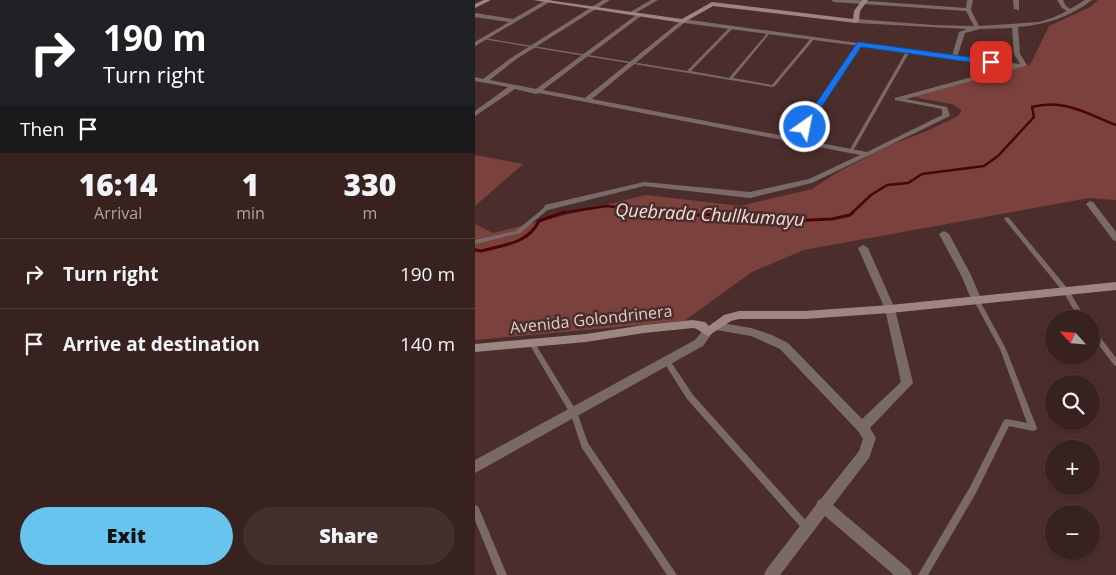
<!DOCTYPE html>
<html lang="en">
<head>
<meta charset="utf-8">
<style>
	body { margin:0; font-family:"Open Sans",sans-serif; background:#432f2d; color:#f1f3f6; height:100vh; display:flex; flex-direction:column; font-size:19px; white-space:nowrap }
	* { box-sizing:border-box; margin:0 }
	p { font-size:16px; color:#aba4a5 }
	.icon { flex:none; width:28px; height:28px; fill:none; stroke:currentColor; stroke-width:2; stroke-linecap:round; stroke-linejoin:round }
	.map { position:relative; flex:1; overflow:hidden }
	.sheet { display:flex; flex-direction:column; background:#382220; width:475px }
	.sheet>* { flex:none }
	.top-card { background:#202124; color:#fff; overflow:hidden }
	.needle { width:32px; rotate:296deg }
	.controls { position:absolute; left:570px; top:310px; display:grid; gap:10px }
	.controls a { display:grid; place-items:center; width:55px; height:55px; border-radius:50%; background:#382220; box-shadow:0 1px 4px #0004,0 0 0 1px #523f3e; font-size:25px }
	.pin { position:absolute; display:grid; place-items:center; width:42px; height:42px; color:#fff; margin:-21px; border-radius:10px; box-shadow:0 2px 8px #0006 }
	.me { position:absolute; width:55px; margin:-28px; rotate:33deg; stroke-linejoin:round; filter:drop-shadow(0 0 4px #0008) }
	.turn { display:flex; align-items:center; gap:18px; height:105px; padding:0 20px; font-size:22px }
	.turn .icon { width:65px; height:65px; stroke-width:2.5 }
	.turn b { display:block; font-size:35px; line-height:42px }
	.then { display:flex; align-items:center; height:48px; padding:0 20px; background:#0003; gap:10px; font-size:19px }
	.eta { display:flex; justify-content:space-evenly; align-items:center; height:85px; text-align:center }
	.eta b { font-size:30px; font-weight:800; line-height:35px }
	.cta { display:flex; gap:10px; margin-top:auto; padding:10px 20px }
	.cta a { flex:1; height:58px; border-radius:30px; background:#66c4ef; color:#111; font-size:20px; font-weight:800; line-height:58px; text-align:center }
	.cta a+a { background:#432f2d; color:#f1f3f6 }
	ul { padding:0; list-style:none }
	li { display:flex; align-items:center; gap:15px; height:70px; padding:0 20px; border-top:1px solid #523f3e }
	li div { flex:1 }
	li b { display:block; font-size:19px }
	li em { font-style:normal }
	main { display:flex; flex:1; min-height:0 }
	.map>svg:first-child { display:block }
	.green { fill:#7b423d }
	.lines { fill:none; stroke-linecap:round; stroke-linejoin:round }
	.stream-far1 { stroke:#4d0306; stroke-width:2.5 }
	.stream { stroke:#4d0306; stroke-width:3 }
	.lane { fill:#796a68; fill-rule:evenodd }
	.street { fill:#796a68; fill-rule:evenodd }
	.secondary { fill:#9d8582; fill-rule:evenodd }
	.route { fill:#1a73e8; stroke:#114b97 }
	.labels { text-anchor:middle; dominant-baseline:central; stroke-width:5; stroke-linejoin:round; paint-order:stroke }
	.street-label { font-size:16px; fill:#e0cdcb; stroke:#4b2e2b }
	.water-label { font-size:18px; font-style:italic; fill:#f4dcda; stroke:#4b2e2b }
</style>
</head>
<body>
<main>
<section class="sheet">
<div class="top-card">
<div class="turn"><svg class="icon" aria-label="right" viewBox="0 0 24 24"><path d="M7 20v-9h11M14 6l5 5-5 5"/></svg><div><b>190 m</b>Turn right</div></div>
<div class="then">Then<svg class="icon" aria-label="arrive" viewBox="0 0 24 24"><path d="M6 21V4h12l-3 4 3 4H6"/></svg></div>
</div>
<div class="eta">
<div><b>16:14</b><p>Arrival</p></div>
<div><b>1</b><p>min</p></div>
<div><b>330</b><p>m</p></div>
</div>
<ul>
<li><svg class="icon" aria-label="right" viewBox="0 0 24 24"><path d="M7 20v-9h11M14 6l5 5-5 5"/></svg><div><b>Turn right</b></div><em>190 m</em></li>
<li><svg class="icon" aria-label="arrive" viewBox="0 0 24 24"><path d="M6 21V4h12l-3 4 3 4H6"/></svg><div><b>Arrive at destination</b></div><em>140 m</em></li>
</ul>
<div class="cta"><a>Exit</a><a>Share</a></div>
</section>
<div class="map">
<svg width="641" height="575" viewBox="0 0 641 575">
	<rect width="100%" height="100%" fill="#4b2e2b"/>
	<g class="green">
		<path d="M623,0H641V200L614,198L329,250L277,272L209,321L0,340V224L18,233L171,195L265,206L337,189L363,172L413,146L452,131L483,116L487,110L477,104L437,97L555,65L574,26L615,7Z"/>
		<path d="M0,155L48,164L0,206Z"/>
	</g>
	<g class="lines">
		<g class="stream-far1">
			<path d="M86,213L132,206L192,213"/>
			<path d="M283,213H288"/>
			<path d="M377,213L396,195L412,185L433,183L447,174L509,166L523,156L559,117L557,107C588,98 613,114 641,125"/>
		</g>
		<g class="stream">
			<path d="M172,212L222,215L288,213L312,221L357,219L375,215L378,212"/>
			<path d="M0,250L6,251C28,245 53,244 64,221L90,212"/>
		</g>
		<g class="lane">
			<path d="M256,26L259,27L216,71L254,78L294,31L296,32L295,33L258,78L297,85L337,37L340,38L299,87H298L7,39L9,38L212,71Z"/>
			<path d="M384,43L387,44L323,141L321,142H319V141Z"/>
			<path d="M432,50L435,51L378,151V152H374V151Z"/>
			<path d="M73,205L76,207L75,208L45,233L0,244V240L41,231L71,206Z"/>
			<path d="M532,217L534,218L593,289L611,319H604L589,293L530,220L529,219L530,218Z"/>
			<path d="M500,299H504L531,349L562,428L561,430L558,431L534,426L501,493L453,575H443L495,487L529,420L532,419L552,423L525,349L499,301Z"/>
			<path d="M616,328H618L641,358V366L639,365L616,335Z"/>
			<path d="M56,339L58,340L102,412L113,443L202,575H192L107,448L96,415L53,342L54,340Z"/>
			<path d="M192,358L194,359L218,395L335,525L336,528L335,531L332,532L329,531L212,399L188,361L190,359Z"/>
			<path d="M0,505L3,506L32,575H22L0,520Z"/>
		</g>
		<g class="street">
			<path d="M71,0H78L0,46V42L34,22L0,17V13L38,19Z"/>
			<path d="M128,0H135L40,60L15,80L61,89L164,13L167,15L166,16L68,90L110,98L208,19L477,56L484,32L492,29L381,23L378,21L381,19L458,25L499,26L491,11L359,2L356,0H380L491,8L492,0H498L496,10L504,26L564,22L577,18L592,11L587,8L582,0H588L591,6L595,9L610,0H617C595,17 570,25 543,27L545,54L552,65L551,66L431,99L472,107L475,116L337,183L275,198L169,186L73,210L70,209L69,207L70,205L169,182L275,192L334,179L385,155L64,93L61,94L40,89L0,116V111L33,87L0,81V77L8,79L36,58ZM209,23L537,66L420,98V100L467,109V115L392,152L117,99ZM537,28L539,54L545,64L482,57L490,33L505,29Z"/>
			<path d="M176,0H183L157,15L152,14Z"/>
			<path d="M538,0H544V10L539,9Z"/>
			<path d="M615,201L618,202L641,232V241L638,240L611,204Z"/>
			<path d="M469,231L474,234L496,275L507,301L506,304L502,305L497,301L486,275L464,234Z"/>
			<path d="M388,245L393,248L420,309L438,383L395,428L401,438L394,458L358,505L435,570L437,575H419L350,516L305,575H289L291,570L341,505L343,500L346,499L384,451L388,439L383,431L305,349L276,336L241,330L237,329L236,326L237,323L241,322L276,328L297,335L313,343L387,419L426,382L410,309L383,248Z"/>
			<path d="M233,328L237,329L238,332L228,346L0,473V460L220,340L229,329Z"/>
		</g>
		<g class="secondary">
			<path d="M9,0H16L0,8V4Z"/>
			<path d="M58,0H72L207,19L237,2L378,19L379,11L387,0H393L385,11L384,21L381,23L238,6L208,23Z"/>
			<path d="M641,282V290L415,313L330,319H264L256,321L233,336C227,334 225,329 218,328L169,333L111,342L0,352V344L111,334L169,325L218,320L230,322L234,326L249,315L264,311H330L415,305Z"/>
		</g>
	</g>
	<path class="route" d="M384,42L516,60L520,62L516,65L386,47L332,129H327L325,127L382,43Z"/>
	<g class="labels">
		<g class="street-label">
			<text transform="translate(116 319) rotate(-6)">Avenida Golondrinera</text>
		</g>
		<g class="water-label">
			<text transform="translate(235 214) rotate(3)">Quebrada Chullkumayu</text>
		</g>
	</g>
</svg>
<div class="controls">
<a><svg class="needle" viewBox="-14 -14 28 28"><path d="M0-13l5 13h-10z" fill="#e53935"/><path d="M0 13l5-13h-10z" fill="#aba4a5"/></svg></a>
<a><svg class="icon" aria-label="search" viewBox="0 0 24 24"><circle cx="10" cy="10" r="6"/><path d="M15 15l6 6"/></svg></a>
<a>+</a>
<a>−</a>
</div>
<div class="pin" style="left:516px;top:62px;background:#d93025"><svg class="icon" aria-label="arrive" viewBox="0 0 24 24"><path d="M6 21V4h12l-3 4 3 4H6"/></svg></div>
<svg class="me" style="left:330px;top:127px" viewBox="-20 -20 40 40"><circle r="17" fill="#1a73e8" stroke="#fff" stroke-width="3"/><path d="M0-11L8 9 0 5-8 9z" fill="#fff"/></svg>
</div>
</main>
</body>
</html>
